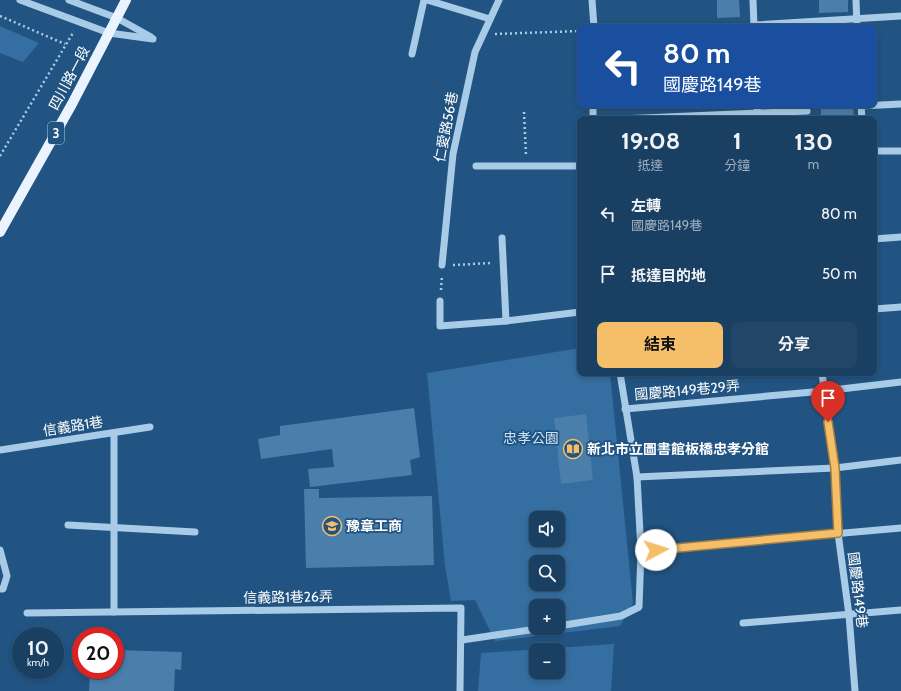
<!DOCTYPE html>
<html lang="zh-TW">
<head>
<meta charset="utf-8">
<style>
	body { margin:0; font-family:Cabin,"Noto Sans TC",sans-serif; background:#224668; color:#f1f3f6; height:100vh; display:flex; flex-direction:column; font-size:15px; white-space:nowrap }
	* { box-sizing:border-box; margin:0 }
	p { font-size:13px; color:#9fafbe }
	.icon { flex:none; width:22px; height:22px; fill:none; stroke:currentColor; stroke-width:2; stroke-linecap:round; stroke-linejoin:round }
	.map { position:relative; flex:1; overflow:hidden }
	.panel { position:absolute; left:577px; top:116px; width:300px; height:260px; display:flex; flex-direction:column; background:#193f62; border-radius:8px; box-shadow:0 2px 6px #0003,0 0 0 1px #375877 }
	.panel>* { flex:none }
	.top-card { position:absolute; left:577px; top:24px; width:300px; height:84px; border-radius:8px; box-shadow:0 2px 6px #0003,0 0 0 1px #375877; background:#1a4fa0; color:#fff; overflow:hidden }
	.tools { position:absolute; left:529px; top:511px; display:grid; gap:8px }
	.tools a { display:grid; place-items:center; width:36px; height:36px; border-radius:8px; background:#193f62; box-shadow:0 2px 6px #0003,0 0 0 1px #375877; font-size:20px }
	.speed { position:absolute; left:12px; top:627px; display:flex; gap:8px; font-size:20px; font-weight:700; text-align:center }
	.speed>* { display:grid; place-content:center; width:52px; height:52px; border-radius:50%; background:#193f62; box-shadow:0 2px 6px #0003,0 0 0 1px #375877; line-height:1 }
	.speed small { font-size:10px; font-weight:400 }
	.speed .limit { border:6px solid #d22; background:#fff; color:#111 }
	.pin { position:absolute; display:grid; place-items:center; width:34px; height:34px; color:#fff; margin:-41px -17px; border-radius:50% 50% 50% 0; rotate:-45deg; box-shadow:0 0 4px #0007 }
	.pin .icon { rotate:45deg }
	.me { position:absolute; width:44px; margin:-22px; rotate:85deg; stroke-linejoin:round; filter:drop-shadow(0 0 3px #0008) }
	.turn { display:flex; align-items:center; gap:14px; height:84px; padding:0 20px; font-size:18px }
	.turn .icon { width:52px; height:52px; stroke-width:2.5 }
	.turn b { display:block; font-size:28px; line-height:34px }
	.eta { display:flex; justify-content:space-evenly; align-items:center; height:68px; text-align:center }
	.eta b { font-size:24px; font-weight:700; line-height:28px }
	.button { display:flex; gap:8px; margin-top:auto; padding:8px 20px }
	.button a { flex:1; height:46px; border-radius:8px; background:#f5bf69; color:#111; font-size:16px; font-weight:700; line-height:46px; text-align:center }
	.button a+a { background:#224668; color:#f1f3f6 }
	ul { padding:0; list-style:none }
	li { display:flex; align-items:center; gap:12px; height:60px; padding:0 20px }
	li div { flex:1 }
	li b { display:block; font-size:15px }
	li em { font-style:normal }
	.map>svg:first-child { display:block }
	.green { fill:#356ea0; fill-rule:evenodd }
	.building { fill:#4a7eab }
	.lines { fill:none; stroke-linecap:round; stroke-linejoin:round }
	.path { stroke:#a8cbe8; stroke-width:2.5; stroke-dasharray:2 3; stroke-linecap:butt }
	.minor { stroke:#a8cbe8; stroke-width:7 }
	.major { stroke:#eaf3fe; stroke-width:10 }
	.route-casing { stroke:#9f7c44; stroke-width:10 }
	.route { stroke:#f5bf69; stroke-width:7 }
	.labels { text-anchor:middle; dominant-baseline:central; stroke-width:3.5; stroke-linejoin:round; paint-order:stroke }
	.shield { fill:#215482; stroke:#bcccda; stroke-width:1 }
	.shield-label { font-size:13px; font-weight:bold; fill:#fff }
	.street-label { font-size:14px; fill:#fff; stroke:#215482 }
	.park-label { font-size:14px; fill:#cce3f6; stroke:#215482 }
	.poi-label { font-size:14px; font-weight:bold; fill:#fff; stroke:#215482; text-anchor:start }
</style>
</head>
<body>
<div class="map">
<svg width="901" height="691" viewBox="0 0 901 691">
	<rect width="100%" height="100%" fill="#215482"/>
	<g class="green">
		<path d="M0,26L39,43L23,62L0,53Z"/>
		<path d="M580,348V373H610L633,603L620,626L495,641L475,600L451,601L445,566L427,373ZM536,518H558V540H536ZM536,562H558V584H536ZM536,606H558V628H536Z"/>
		<path d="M614,644L611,691H478L481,653ZM536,650H558V672H536Z"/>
	</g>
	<g class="building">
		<path d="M717,0H739L740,17L717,18Z"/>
		<path d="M819,0H848V12L819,13Z"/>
		<path d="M821,105H853L854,119H821Z"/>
		<path d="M414,408L420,457L410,460L412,475L310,487L308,469L334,467L332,449L261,459L258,439L280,435V426Z"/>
		<path d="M586,414L593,480L561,484L554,418Z"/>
		<path d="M304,489H319V498L432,496L434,565L306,568Z"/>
		<path d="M115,650L182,652L181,670L175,669L174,691H89L90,670H115Z"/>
	</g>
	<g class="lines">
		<g class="path">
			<path d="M0,16L65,44"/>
			<path d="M730,27L743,26"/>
			<path d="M495,34L580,31"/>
			<path d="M524,112L526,156"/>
			<path d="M0,156L74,31"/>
			<path d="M453,265L492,263"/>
			<path d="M441,290L442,275"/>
		</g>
		<g class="minor">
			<path d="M20,0L109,33L153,39"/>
			<path d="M69,0L117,18L151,37"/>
			<path d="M427,0L490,19"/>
			<path d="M592,0L594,27"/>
			<path d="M753,0L754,27"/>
			<path d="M856,0L857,27"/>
			<path d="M754,25L901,16"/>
			<path d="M412,54L424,0"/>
			<path d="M757,105L758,119"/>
			<path d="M861,105L862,119"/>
			<path d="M861,106L901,104"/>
			<path d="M593,119V105"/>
			<path d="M620,119L807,111"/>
			<path d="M874,151H901"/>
			<path d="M476,166H580"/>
			<path d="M502,238L506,321L580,312"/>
			<path d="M874,239L901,237"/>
			<path d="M442,265L453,154L475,52L499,0"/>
			<path d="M440,301V326L506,321"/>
			<path d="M874,309L901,307"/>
			<path d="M822,373L835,468L838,533L849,615L855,691"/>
			<path d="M625,409L824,391L901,382"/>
			<path d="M114,433V612"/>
			<path d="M0,450L150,427"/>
			<path d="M637,477L835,468L901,460"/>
			<path d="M68,525L195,532"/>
			<path d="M0,550L7,576L3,589H0"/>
			<path d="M641,551L901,528"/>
			<path d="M27,613L461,608L460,691"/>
			<path d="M743,623L901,610"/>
			<path d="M558,626L621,616L639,607L641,551L637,477L620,373"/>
			<path d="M462,640L543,628"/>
		</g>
		<path class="major" d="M0,232L72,104L126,0"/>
	</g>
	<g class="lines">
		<defs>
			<path id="route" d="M656,550L838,533L835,468L828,422"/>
		</defs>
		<use href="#route" class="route-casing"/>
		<use href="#route" class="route"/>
	</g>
	<defs>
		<symbol id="library-ring" viewBox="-11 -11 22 22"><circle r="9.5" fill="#215482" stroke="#f5bf69" stroke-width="1.5"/><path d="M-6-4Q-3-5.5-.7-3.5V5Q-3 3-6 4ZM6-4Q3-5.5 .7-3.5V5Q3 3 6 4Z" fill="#f5bf69"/></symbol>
		<symbol id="school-ring" viewBox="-11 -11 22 22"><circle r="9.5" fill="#215482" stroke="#f5bf69" stroke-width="1.5"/><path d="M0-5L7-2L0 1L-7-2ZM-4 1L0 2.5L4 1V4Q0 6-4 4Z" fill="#f5bf69"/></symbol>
	</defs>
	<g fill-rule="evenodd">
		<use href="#library-ring" x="562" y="438" width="22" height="22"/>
		<use href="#school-ring" x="321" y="515" width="22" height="22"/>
	</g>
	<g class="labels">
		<rect class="shield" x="48" y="122" width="16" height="22" rx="3"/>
		<g class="shield-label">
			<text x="56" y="133">3</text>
		</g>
		<g class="street-label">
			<text transform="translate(69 78) rotate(-62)">四川路一段</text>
			<text transform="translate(446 127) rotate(-79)">仁愛路56巷</text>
			<text transform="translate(687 390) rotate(-5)">國慶路149巷29弄</text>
			<text transform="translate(73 426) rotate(-9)">信義路1巷</text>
			<text transform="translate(858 590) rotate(83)">國慶路149巷</text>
			<text transform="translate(288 597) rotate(-1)">信義路1巷26弄</text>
		</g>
		<g class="park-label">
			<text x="531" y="438">忠孝公園</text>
		</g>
		<g class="poi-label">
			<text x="587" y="449">新北市立圖書館板橋忠孝分館</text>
			<text x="346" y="526">豫章工商</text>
		</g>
	</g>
</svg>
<div class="tools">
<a><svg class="icon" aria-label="sound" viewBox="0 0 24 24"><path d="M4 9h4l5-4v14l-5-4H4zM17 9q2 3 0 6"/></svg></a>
<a><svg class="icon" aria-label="search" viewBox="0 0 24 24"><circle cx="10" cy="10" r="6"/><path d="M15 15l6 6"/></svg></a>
<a>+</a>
<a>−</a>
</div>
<div class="speed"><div>10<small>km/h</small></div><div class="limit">20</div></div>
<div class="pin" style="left:828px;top:422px;background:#d93025"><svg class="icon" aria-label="arrive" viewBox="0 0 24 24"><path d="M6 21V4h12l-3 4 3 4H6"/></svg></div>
<svg class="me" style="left:656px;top:550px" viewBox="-20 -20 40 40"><circle r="19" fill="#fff"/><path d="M0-13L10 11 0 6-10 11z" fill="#f5bf69"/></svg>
<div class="top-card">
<div class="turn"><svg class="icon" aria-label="left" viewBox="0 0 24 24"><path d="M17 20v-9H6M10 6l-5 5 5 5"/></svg><div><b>80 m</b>國慶路149巷</div></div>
</div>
<section class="panel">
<div class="eta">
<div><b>19:08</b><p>抵達</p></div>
<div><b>1</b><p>分鐘</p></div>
<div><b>130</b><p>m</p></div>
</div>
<ul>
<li><svg class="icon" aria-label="left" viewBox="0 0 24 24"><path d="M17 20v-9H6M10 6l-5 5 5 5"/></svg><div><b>左轉</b><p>國慶路149巷</p></div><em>80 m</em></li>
<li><svg class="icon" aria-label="arrive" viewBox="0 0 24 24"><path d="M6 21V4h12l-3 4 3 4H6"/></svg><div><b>抵達目的地</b></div><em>50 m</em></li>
</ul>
<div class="button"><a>結束</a><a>分享</a></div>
</section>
</div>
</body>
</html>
